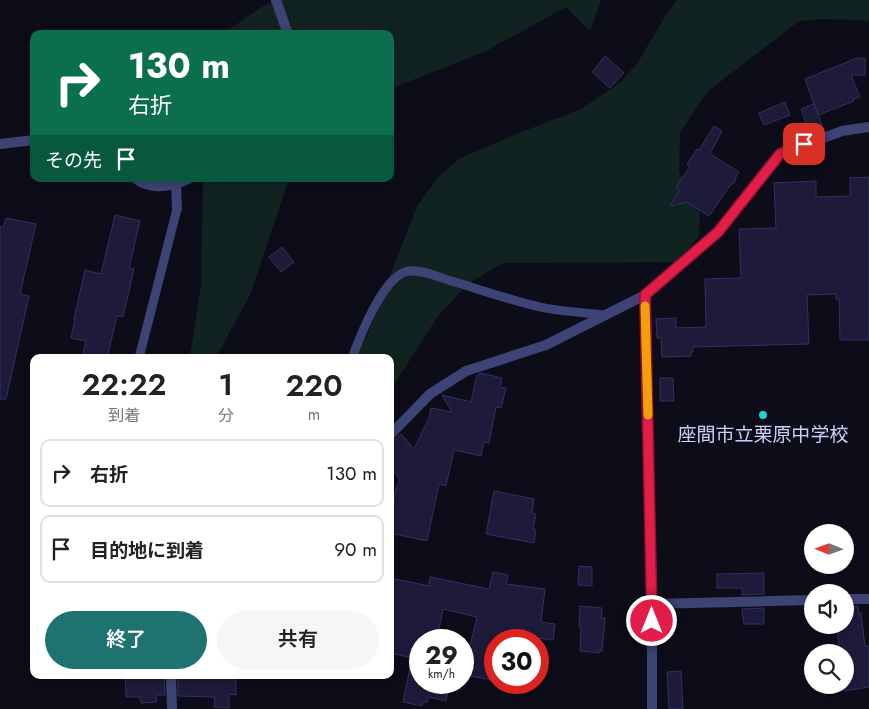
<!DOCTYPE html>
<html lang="ja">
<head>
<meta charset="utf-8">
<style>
	body { margin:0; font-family:Jost,"Noto Sans JP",sans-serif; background:#f6f6f6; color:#222; height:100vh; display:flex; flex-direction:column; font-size:19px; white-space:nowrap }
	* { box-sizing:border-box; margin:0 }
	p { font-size:16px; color:#767676 }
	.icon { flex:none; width:28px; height:28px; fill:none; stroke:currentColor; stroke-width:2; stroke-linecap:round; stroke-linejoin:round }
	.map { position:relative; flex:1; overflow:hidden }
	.drawer { position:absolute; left:30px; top:354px; width:364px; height:325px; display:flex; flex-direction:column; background:#fff; border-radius:10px; box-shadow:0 2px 8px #0003 }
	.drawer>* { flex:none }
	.top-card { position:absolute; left:30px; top:30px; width:364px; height:152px; border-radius:10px; box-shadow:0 2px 8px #0003; background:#0b6e4f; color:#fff; overflow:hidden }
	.needle { width:32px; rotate:271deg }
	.tools { position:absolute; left:804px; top:524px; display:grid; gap:10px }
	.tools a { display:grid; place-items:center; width:50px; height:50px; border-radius:50%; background:#fff; box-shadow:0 2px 8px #0003; font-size:25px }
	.speed { position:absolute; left:409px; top:629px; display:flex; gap:10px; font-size:25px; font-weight:700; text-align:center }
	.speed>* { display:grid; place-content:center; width:65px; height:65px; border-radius:50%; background:#fff; box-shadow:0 2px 8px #0003; line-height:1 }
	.speed small { font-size:12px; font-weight:400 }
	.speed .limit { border:8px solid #d22; background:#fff; color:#111 }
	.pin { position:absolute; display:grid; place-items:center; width:42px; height:42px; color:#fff; margin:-21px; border-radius:10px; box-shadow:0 2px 8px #0006 }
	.me { position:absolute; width:55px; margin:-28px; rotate:0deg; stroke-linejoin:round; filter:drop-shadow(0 0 4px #0008) }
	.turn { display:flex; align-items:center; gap:18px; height:105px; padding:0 15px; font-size:22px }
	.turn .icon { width:65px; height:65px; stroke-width:2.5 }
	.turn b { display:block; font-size:35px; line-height:42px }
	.then { display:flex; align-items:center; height:48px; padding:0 15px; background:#0003; gap:10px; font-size:19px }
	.eta { display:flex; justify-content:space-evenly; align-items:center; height:85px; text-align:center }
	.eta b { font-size:30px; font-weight:600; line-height:35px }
	.cta { display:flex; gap:10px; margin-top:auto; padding:10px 15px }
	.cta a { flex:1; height:58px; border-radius:30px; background:#1e7370; color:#fff; font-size:20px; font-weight:600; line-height:58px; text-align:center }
	.cta a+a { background:#f6f6f6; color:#222 }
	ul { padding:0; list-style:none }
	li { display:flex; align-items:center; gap:15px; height:68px; margin:0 10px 8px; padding:0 5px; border:2px solid #e0e0e0; border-radius:10px }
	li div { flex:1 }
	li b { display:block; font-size:19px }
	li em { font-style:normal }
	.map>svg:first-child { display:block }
	.green { fill:#112320 }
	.building { fill:#1d1b39; stroke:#333062 }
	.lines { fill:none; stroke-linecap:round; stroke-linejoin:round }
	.lane { stroke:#3d4374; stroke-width:9 }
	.street { stroke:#3d4374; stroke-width:10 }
	.route-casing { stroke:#92132f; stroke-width:12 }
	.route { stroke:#e11d48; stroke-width:9 }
	.slow { stroke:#f59e0b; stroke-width:9 }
	.poi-dot { fill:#19d7d0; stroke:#0d0d1a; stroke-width:2 }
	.labels { text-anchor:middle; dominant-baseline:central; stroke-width:5; stroke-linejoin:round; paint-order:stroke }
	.poi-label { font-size:19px; fill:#cccdf9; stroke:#0d0d1a }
</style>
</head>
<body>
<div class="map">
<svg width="869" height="709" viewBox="0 0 869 709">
	<rect width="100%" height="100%" fill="#0d0d1a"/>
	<g class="green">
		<path d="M277,0H601L590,31L566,7L486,51L390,89V34H223L260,8Z"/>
		<path d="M677,0H869V22L861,20L822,19L799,21L707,92L680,133L679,173L700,194L699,236L678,262L503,263L469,283L438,316L390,391V358H351L367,336L417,206L440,175L459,159L509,137L581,109L621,82L638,62L666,15Z"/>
		<path d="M203,179H289L250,295L216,357H190L201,286Z"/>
	</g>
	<g class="building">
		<path d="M605,56L624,73L610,88L592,72Z"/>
		<path d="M857,58H865V75H851L860,97L853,99L854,101L818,115L805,79Z"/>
		<path d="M785,102L790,115L764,125L759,113Z"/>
		<path d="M814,104L822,125L808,129L801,109Z"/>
		<path d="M714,126L722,131L710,154L739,172L735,179V182L729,187L709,216L687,202L670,206L680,190L676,188L690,166L687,164L697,149L699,150Z"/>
		<path d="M869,177V340H840L839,299H836V294L807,295L809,344L693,347V352H691V356L662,357L661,338H657L656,319L676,318V328L706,327L705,279L741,278L739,229L776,228L774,183L816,181V197L850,196V178Z"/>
		<path d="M115,215L140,221L129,268L134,269L123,317L117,316L107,358H82L86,341L71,338L75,319H74L85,270L101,274Z"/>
		<path d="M6,218L36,224L20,294L29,296L6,399H0V227H3Z"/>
		<path d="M282,247L294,262L281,272L269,257Z"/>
		<path d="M481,373L502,378L500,387L506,388L501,408L496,407L489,443L484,442L481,456L454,450L446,486L439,484L427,541L390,533V503L393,504L396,488L400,480L394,471L392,464L394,448L391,443L401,434L414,449L429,418L431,408L452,412L442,395L471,402L477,375Z"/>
		<path d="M660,378H673L674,401H660Z"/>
		<path d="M494,491L534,499L532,513L536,514L533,529L536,530L534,543L486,534Z"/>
		<path d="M579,566L592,567V586L578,585Z"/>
		<path d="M493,572L508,575L506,584L545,589L541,622L555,624L553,640L538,638V640H495V680L462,675V645L470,646L477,617L443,609L437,640H420V682H450L446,701L429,697L427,702H423L422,706L403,702L412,658L390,653V578L429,586L430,577L489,589Z"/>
		<path d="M764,573V594L742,595V588H717V574Z"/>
		<path d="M580,606L602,608L601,618H605L602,651L599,650V653L580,651L581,627H579Z"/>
		<path d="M858,606L859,614L861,613L865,646H869V687L845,691V652H840L836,625H845V607Z"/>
		<path d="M764,608V624H744L742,609Z"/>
		<path d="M681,671L683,709H669L667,672Z"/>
		<path d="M125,675H164L165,695H156L157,702L141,703L140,697H126Z"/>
		<path d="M178,675H236V695L229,694V708L214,707L215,697L178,696Z"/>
	</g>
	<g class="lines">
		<g class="lane">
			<path d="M139,358L177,209"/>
			<path d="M352,358C360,336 382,280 405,272C416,268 434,275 445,279C476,288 506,299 536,306C558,312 582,312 604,315"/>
		</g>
		<g class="street">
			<path d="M276,0L288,34"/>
			<path d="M0,144L34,140"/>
			<path d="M136,179C151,190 171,187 188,179"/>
			<path d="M176,184L177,209"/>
			<path d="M645,295L652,604V709"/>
			<path d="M390,435L430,394L466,371L546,345L645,295L718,232L780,154L842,131L869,127"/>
			<path d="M845,599H869"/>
			<path d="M652,604L812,600"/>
			<path d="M171,675L172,709"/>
		</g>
	</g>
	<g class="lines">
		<defs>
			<path id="route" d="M652,621L645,295L718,232L780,154L804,144"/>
		</defs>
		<use href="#route" class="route-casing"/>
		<use href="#route" class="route"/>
		<path class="slow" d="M645,306L648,415"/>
	</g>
	<circle class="poi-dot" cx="763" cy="415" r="5"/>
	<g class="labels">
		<g class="poi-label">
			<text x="763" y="434">座間市立栗原中学校</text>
		</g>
	</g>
</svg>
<div class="tools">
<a><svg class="needle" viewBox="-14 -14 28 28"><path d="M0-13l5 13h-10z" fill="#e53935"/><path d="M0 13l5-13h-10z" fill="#767676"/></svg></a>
<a><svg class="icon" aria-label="sound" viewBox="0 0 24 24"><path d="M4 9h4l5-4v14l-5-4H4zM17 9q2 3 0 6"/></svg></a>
<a><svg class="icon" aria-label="search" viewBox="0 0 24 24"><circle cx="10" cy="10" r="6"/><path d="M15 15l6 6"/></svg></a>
</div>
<div class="speed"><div>29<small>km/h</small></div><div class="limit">30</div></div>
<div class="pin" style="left:804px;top:144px;background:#d93025"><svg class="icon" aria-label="arrive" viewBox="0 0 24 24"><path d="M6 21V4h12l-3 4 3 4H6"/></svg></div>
<svg class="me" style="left:652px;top:621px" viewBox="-20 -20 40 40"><circle r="17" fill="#e11d48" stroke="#fff" stroke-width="3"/><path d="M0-11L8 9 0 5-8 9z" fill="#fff"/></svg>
<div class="top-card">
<div class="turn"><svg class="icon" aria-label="right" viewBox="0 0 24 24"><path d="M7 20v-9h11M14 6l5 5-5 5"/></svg><div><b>130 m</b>右折</div></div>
<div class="then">その先<svg class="icon" aria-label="arrive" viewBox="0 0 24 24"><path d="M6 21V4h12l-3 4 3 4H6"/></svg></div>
</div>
<section class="drawer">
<div class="eta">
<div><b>22:22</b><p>到着</p></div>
<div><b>1</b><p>分</p></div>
<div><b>220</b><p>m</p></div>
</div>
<ul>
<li><svg class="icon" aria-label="right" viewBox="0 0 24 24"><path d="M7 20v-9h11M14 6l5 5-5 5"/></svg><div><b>右折</b></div><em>130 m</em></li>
<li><svg class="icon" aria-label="arrive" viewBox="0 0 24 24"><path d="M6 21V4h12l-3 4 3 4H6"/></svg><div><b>目的地に到着</b></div><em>90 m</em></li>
</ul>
<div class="cta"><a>終了</a><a>共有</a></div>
</section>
</div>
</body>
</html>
